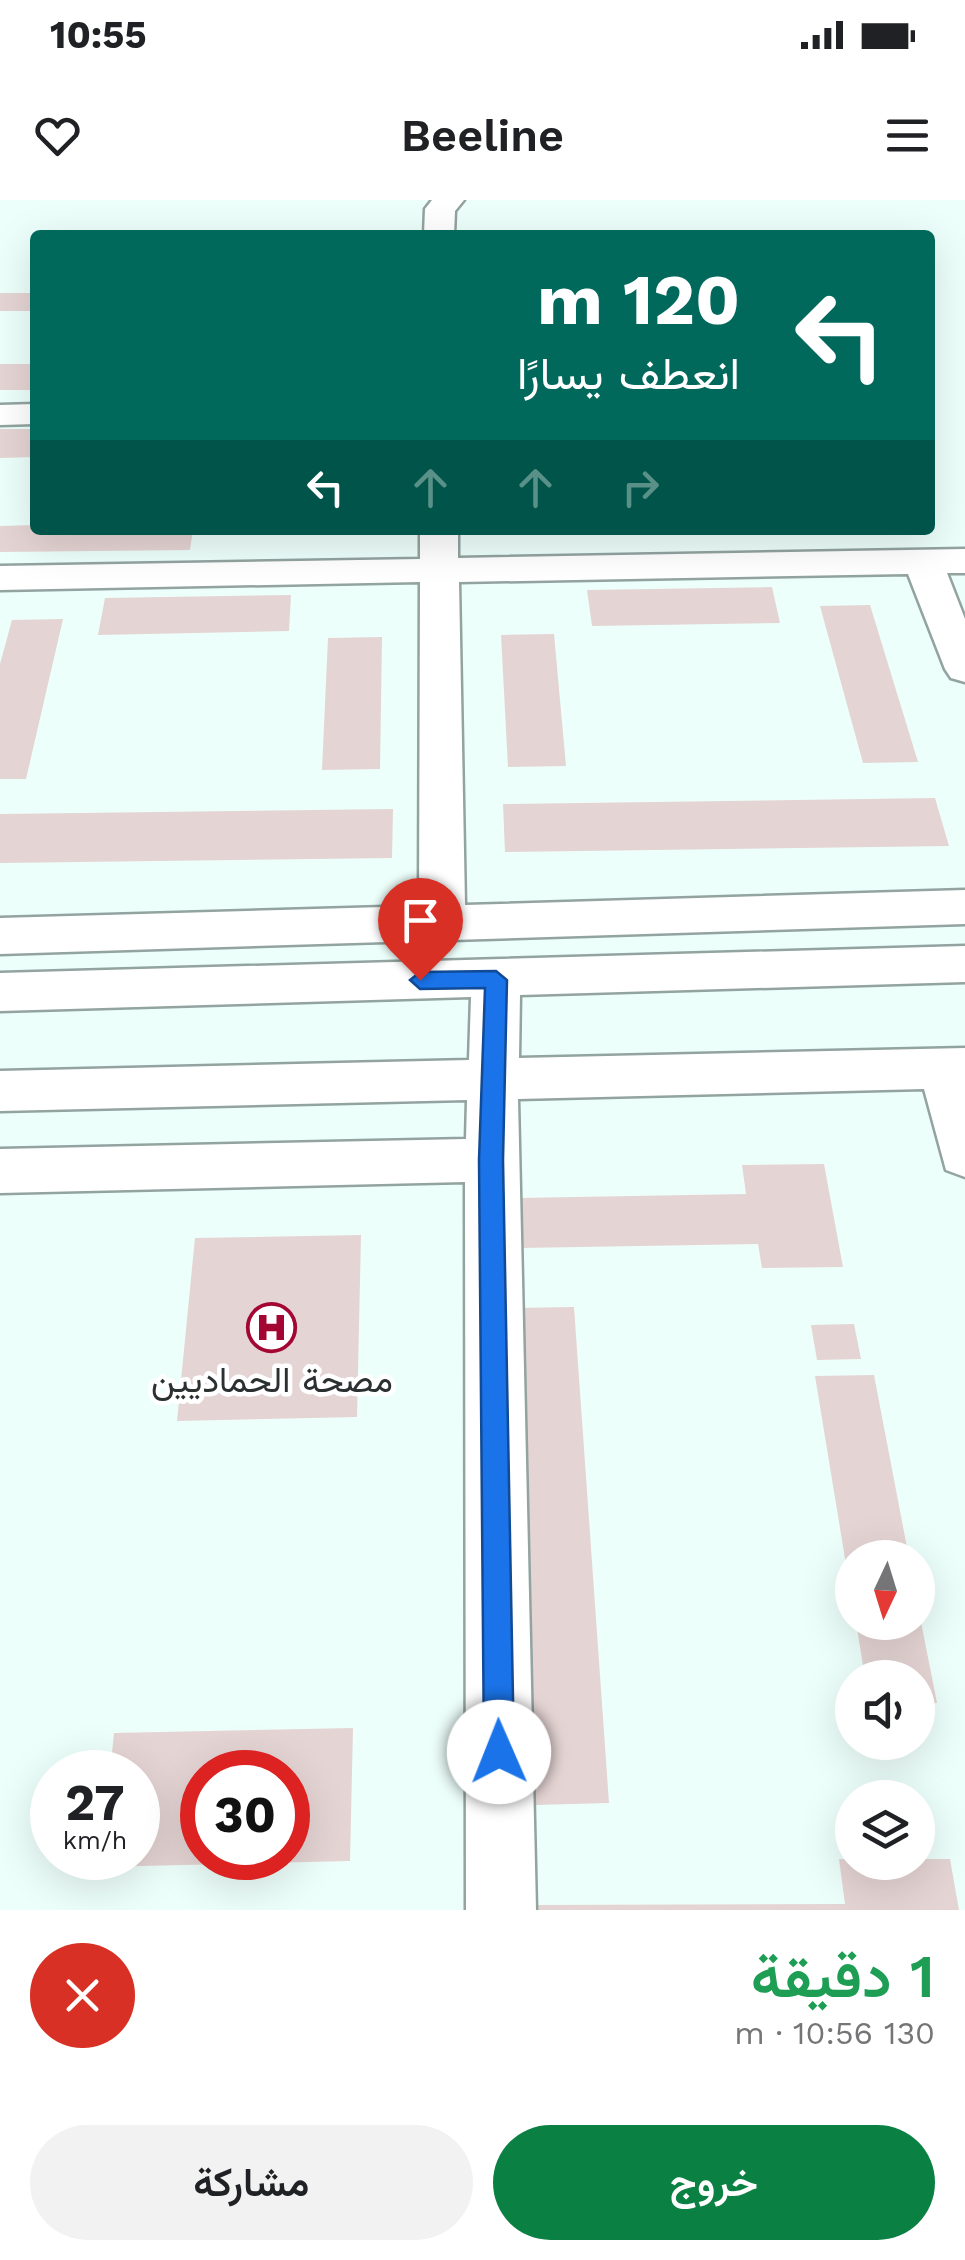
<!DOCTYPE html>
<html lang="ar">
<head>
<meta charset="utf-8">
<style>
	body { margin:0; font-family:"Work Sans",Vazirmatn,sans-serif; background:#f2f2f2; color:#202124; direction:rtl; height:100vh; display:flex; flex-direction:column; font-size:38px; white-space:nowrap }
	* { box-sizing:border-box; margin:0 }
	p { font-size:32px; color:#757577 }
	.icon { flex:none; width:55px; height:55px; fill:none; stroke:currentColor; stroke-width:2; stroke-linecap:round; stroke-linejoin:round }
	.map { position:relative; height:1710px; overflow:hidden; direction:ltr }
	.drawer { display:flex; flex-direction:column; background:#fff; flex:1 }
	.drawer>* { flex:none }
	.guide { position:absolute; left:30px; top:30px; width:905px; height:305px; border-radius:10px; box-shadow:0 10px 40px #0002; direction:rtl; background:#00695c; color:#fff; overflow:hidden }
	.needle { width:65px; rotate:184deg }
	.buttons { position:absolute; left:835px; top:1340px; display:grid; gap:20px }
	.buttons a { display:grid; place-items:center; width:100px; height:100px; border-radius:50%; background:#fff; box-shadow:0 10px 40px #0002; font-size:50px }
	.speed { position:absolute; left:30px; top:1550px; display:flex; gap:20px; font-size:50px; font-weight:700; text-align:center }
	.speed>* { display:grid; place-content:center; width:130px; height:130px; border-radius:50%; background:#fff; box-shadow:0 10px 40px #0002; line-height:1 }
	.speed small { font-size:25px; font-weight:400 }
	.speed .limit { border:15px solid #d22; background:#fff; color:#111 }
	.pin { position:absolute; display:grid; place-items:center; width:85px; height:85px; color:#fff; margin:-102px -42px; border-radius:50% 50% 50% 0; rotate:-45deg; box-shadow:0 0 10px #0007 }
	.pin .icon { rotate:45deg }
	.me { position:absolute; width:110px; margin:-55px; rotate:359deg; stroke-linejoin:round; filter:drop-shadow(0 0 8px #0008) }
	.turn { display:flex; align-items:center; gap:35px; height:210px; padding:0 30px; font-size:45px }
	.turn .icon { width:130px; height:130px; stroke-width:2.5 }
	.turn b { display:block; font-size:70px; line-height:85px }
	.lanes { display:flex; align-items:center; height:95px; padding:0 30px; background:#0003; justify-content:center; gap:50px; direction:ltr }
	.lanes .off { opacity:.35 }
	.round { display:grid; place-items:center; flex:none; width:105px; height:105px; border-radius:52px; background:#f2f2f2 }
	.headline { display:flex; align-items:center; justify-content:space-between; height:170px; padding:0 30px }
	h1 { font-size:60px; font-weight:600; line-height:75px; color:#1e9e55 }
	.primary-button { display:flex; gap:20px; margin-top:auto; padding:20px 30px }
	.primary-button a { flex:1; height:115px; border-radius:60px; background:#0b8043; color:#fff; font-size:40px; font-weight:600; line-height:115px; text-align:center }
	.primary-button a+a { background:#f2f2f2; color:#202124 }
	.status { display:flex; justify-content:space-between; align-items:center; height:70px; padding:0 50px; background:#fff; direction:ltr }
	.status svg { height:28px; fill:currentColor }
	header { display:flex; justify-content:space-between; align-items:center; height:130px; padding:0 30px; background:#fff; font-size:45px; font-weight:600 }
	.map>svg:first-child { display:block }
	.building { fill:#e5d4d4; fill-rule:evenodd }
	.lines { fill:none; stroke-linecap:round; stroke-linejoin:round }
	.street-casing { stroke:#92a3a0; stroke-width:5 }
	.street { fill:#fff; fill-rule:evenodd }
	.route { fill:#1a73e8; stroke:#114b97; stroke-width:2.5 }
	.labels { text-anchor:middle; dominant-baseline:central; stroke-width:9; stroke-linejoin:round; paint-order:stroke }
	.poi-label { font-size:35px; fill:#2a3130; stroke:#fff }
</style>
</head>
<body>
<div class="status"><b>10:55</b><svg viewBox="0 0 49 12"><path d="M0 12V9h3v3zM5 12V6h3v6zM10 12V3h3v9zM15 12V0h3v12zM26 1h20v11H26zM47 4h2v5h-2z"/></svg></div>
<header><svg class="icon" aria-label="menu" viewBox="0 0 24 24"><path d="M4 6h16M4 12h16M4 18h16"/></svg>Beeline<svg class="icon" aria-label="heart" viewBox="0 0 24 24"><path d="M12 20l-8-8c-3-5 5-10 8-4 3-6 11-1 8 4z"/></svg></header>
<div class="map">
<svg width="965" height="1710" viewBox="0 0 965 1710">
	<rect width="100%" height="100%" fill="#edfffb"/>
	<g class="building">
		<rect x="0" y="93" width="35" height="18"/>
		<rect x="0" y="164" width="35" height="26"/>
		<path d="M0,229H35V257L0,258Z"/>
		<path d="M35,325V330H193L190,350L0,352V326Z"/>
		<path d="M328,330H420V334L327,335Z"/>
		<path d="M772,387L780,423L592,426L587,390Z"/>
		<path d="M291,395L289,431L98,435L105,398Z"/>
		<path d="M870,405L918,562L863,563L820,406Z"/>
		<path d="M63,419L26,579H0V464L12,420Z"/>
		<path d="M554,434L566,566L508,567L501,435Z"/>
		<path d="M382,437L380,569L322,570L328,438Z"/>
		<path d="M935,598L949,646L505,652L503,604Z"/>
		<path d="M393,609L392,658L0,663V614Z"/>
		<path d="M824,964L843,1067L762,1068L758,1044L520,1048L518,998L746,994L742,965Z"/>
		<path d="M361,1035L357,1217L177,1221L195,1038Z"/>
		<path d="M574,1107L609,1603L535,1605L512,1108Z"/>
		<path d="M854,1124L861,1159L817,1160L811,1125Z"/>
		<path d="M874,1175L909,1358H852L850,1389L815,1176Z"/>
		<path d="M918,1412H919L937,1503L918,1504V1478H865L856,1422H918Z"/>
		<path d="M353,1528L350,1661L100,1667L101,1658H138V1572H110L114,1533ZM202,1572H288V1658H202Z"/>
		<path d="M839,1659L918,1662V1659H950L959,1710H532V1705L845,1704Z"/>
	</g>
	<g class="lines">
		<defs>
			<g id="street">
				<path d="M432,0H464L455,11L454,35H424L425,9Z"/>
				<path d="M35,204V224L0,225V205Z"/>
				<path d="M420,330H458V358L965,349V373H947L965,419V482L951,478L945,469L908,374L459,382L465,705L965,690V724L0,754V718L419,706L420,382L0,390V366L420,359Z"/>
				<path d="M965,746V782L520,795L519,858L965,848V977L946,970L924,889L518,899L536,1710H466L465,982L0,993V949L466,939L467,900L0,911V871L469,860L471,797L0,811V773Z"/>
			</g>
		</defs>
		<use href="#street" class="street-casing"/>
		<use href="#street" class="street"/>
	</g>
	<path class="route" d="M496,771L507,780L503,960L514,1552L510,1563L499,1567L488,1563L484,1552L479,960L485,788L420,789L410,780L420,772Z"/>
	<defs>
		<symbol id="hospital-ring" viewBox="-11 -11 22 22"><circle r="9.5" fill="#fff" stroke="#a30633" stroke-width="1.5"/><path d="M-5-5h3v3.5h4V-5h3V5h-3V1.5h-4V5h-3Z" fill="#a30633"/></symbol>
	</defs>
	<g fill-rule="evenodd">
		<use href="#hospital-ring" x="244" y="1100" width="55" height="55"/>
	</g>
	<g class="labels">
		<g class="poi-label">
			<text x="272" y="1180">مصحة الحماديين</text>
		</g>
	</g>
</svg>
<div class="buttons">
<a><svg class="needle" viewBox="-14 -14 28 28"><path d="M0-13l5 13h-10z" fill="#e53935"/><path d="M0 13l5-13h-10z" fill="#757577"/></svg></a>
<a><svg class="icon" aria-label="sound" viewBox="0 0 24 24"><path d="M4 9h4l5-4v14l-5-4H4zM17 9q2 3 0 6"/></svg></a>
<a><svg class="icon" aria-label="layers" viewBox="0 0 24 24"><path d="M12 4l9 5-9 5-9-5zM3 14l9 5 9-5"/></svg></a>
</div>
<div class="speed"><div>27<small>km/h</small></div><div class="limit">30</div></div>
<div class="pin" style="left:420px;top:780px;background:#d93025"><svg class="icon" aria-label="arrive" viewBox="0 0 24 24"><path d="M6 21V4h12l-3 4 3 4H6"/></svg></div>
<svg class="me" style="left:499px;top:1552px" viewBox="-20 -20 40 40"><circle r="19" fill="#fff"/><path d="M0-13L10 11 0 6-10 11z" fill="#1a73e8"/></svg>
<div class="guide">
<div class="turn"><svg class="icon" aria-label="left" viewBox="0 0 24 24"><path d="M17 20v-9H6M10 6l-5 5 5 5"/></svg><div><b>120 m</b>انعطف يسارًا</div></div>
<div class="lanes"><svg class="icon" aria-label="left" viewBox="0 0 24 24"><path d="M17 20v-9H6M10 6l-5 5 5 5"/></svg><svg class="icon off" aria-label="ahead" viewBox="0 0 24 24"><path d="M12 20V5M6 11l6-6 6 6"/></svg><svg class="icon off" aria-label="ahead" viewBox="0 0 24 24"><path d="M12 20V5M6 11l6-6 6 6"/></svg><svg class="icon off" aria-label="right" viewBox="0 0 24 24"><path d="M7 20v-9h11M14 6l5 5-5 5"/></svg></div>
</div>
</div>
<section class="drawer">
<div class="headline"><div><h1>1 دقيقة</h1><p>130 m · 10:56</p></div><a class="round" style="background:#d93025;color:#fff"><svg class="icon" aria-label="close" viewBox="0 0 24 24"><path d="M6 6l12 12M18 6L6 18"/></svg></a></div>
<div class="primary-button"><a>خروج</a><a>مشاركة</a></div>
</section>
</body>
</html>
